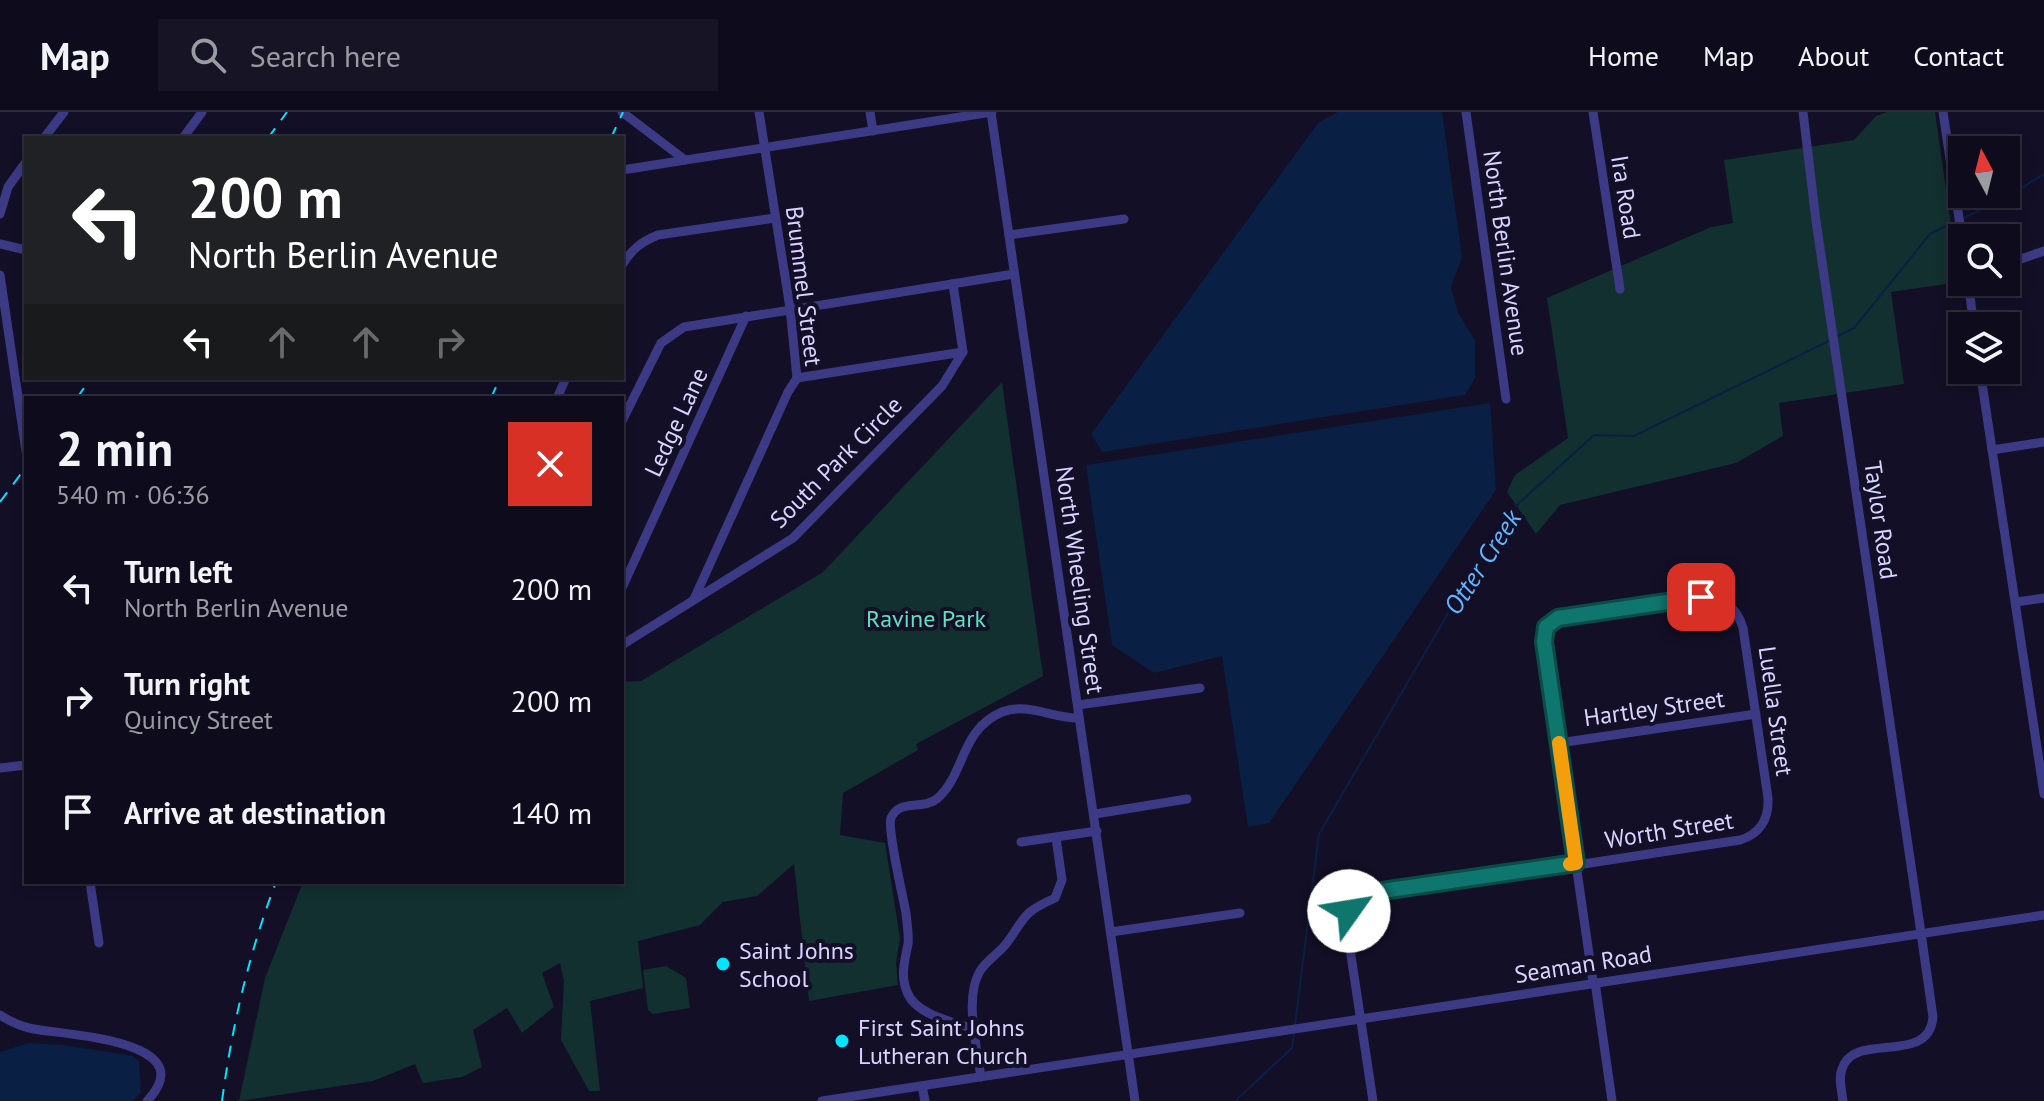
<!DOCTYPE html>
<html lang="en">
<head>
<meta charset="utf-8">
<style>
	body { margin:0; font-family:"PT Sans",sans-serif; background:#171425; color:#f1f3f6; height:100vh; display:flex; flex-direction:column; font-size:30px; white-space:nowrap }
	* { box-sizing:border-box; margin:0 }
	p { font-size:26px; color:#9b9ba3 }
	.icon { flex:none; width:44px; height:44px; fill:none; stroke:currentColor; stroke-width:2; stroke-linecap:round; stroke-linejoin:round }
	.map { position:relative; flex:1; overflow:hidden }
	.details { position:absolute; left:24px; top:284px; width:600px; height:488px; display:flex; flex-direction:column; background:#0e0b1c; border-radius:0px; box-shadow:0 4px 12px #0003,0 0 0 2px #2e2b3b }
	.details>* { flex:none }
	.top-card { position:absolute; left:24px; top:24px; width:600px; height:244px; border-radius:0px; box-shadow:0 4px 12px #0003,0 0 0 2px #2e2b3b; background:#202124; color:#fff; overflow:hidden }
	.needle { width:52px; rotate:353deg }
	.fabs { position:absolute; left:1948px; top:24px; display:grid; gap:16px }
	.fabs a { display:grid; place-items:center; width:72px; height:72px; border-radius:0px; background:#0e0b1c; box-shadow:0 4px 12px #0003,0 0 0 2px #2e2b3b; font-size:40px }
	.pin { position:absolute; display:grid; place-items:center; width:68px; height:68px; color:#fff; margin:-34px; border-radius:16px; box-shadow:0 4px 12px #0006 }
	.me { position:absolute; width:88px; margin:-44px; rotate:58deg; stroke-linejoin:round; filter:drop-shadow(0 0 6px #0008) }
	.turn { display:flex; align-items:center; gap:28px; height:168px; padding:0 32px; font-size:36px }
	.turn .icon { width:104px; height:104px; stroke-width:2.5 }
	.turn b { display:block; font-size:56px; line-height:68px }
	.lanes { display:flex; align-items:center; height:76px; padding:0 32px; background:#0003; justify-content:center; gap:40px; direction:ltr }
	.lanes .off { opacity:.35 }
	.round { display:grid; place-items:center; flex:none; width:84px; height:84px; border-radius:0px; background:#171425 }
	.summary { display:flex; align-items:center; justify-content:space-between; height:136px; padding:0 32px }
	h1 { font-size:48px; font-weight:700; line-height:60px }
	ul { padding:0; list-style:none }
	li { display:flex; align-items:center; gap:24px; height:112px; padding:0 32px }
	li div { flex:1 }
	li b { display:block; font-size:30px }
	li em { font-style:normal }
	header { display:flex; align-items:center; gap:48px; box-sizing:border-box; height:112px; padding:0 40px; background:#0e0b1c; border-bottom:2px solid #2e2b3b }
	header strong { font-size:38px }
	nav { display:flex; gap:44px; margin-inline-start:auto; font-size:28px }
	.search { width:560px; height:72px; background:#171425; display:flex; align-items:center; gap:20px; box-sizing:border-box; padding:0 28px; border-radius:0px; color:#9b9ba3; font-size:30px }
	.map>svg:first-child { display:block }
	.green { fill:#12302f }
	.water { fill:#0a1f44 }
	.lines { fill:none; stroke-linecap:round; stroke-linejoin:round }
	.stream { stroke:#0a1f44; stroke-width:2 }
	.minor { stroke:#3d3a85; stroke-width:9 }
	.rail { stroke:#00e5ff; stroke-width:2; stroke-dasharray:12 10; stroke-linecap:butt }
	.route-casing { stroke:#0a4d48; stroke-width:20 }
	.route { stroke:#0f766e; stroke-width:14 }
	.slow { stroke:#f59e0b; stroke-width:14 }
	.poi-dot { fill:#00e5ff; stroke:#130f26; stroke-width:3 }
	.labels { text-anchor:middle; dominant-baseline:central; stroke-width:8; stroke-linejoin:round; paint-order:stroke }
	.street-label { font-size:24px; fill:#d9d4ff; stroke:#130f26 }
	.park-label { font-size:24px; fill:#5fe0c0; stroke:#130f26 }
	.poi-label { font-size:24px; fill:#d9d4ff; stroke:#130f26; text-anchor:start }
	.water-label { font-size:26px; font-style:italic; fill:#62b6ff; stroke:#130f26 }
</style>
</head>
<body>
<header>
<strong>Map</strong>
<div class="search"><svg class="icon" aria-label="search" viewBox="0 0 24 24"><circle cx="10" cy="10" r="6"/><path d="M15 15l6 6"/></svg>Search here</div>
<nav><a>Home</a><a>Map</a><a>About</a><a>Contact</a></nav>
</header>
<div class="map">
<svg width="2044" height="989" viewBox="0 0 2044 989">
	<rect width="100%" height="100%" fill="#130f26"/>
	<g class="green">
		<path d="M1887,0H1935L1959,170L1891,180L1904,272L1779,291L1783,324L1736,351L1560,393L1536,422L1507,380L1515,363L1568,326L1547,186L1711,115L1733,111L1724,48L1854,28L1876,4Z"/>
		<path d="M1002,270L1043,564L916,632L918,638L843,681L840,723L885,731L900,826L896,851L898,873L809,889L794,752L757,784L723,790L700,813L638,829L643,876L590,889L600,979H589L561,928L564,869L560,851L542,861L554,895L522,921L507,896L473,918L482,955L462,965L423,971L415,952L373,969L239,989L265,866L303,770H622V570L641,569L823,460Z"/>
		<path d="M666,854L686,866L690,896L653,902L648,898L643,858Z"/>
	</g>
	<g class="water">
		<path d="M1338,0H1442L1462,145L1451,175L1458,201L1475,228V266L1465,283L1102,340L1091,322L1318,11Z"/>
		<path d="M1490,291L1496,378L1269,711L1248,715L1222,544L1154,561L1112,533L1086,353Z"/>
		<path d="M28,931L64,933L133,944L139,949L141,980L133,989H0V940Z"/>
	</g>
	<g class="lines">
		<g class="stream">
			<path d="M1964,106L2012,82L2044,62"/>
			<path d="M1838,224L1854,216L1930,122L1954,110"/>
			<path d="M1295,913L1319,722L1505,404L1594,323L1634,324L1829,229"/>
			<path d="M1235,989L1292,936L1294,919"/>
		</g>
		<g class="minor">
			<path d="M622,0L685,48"/>
			<path d="M870,0L873,19"/>
			<path d="M991,0L1135,989"/>
			<path d="M1466,0L1506,287"/>
			<path d="M1593,0L1620,177"/>
			<path d="M1803,0L1816,109L1921,821"/>
			<path d="M1943,0L1962,126"/>
			<path d="M44,26L64,0"/>
			<path d="M183,26L202,0"/>
			<path d="M622,58L992,0"/>
			<path d="M0,102L8,75L26,50"/>
			<path d="M1009,123L1124,107"/>
			<path d="M0,132L26,138"/>
			<path d="M2006,152L2044,139"/>
			<path d="M622,153C632,137 641,130 658,123L775,106"/>
			<path d="M0,163L26,339"/>
			<path d="M1968,170L1974,214"/>
			<path d="M1980,258L2044,682"/>
			<path d="M797,266L963,240"/>
			<path d="M557,286L566,266"/>
			<path d="M622,309L661,231L684,215L1014,162"/>
			<path d="M1992,338L2044,330"/>
			<path d="M622,476L746,204"/>
			<path d="M694,487L788,280L797,266L790,196L759,0"/>
			<path d="M2016,490L2044,486"/>
			<path d="M622,533L793,426L942,274L963,240L953,172"/>
			<path d="M1078,593L1200,576"/>
			<path d="M1559,631L1756,602"/>
			<path d="M0,656L26,653"/>
			<path d="M1095,702L1187,687"/>
			<path d="M1021,730L1097,719"/>
			<path d="M1577,753L1740,728C1760,722 1769,707 1768,686L1743,516C1737,496 1723,485 1701,485L1563,505C1549,508 1543,516 1544,530L1593,870"/>
			<path d="M90,770L99,831"/>
			<path d="M1111,820L1240,801"/>
			<path d="M1595,870L1612,989"/>
			<path d="M0,903C11,910 21,915 34,917C65,923 205,928 147,989"/>
			<path d="M974,917C953,910 916,903 907,880C900,863 905,848 908,832C909,823 907,811 906,801C903,785 887,716 891,706C900,686 923,699 938,686C966,660 960,618 1002,600C1028,590 1053,607 1079,606"/>
			<path d="M981,965C977,936 964,885 980,859C987,848 998,842 1006,832C1027,804 1020,802 1055,786L1062,768L1056,726"/>
			<path d="M922,974L925,989"/>
			<path d="M822,989L2044,803"/>
			<path d="M1373,989L1347,817C1346,796 1355,786 1375,780L1576,751"/>
			<path d="M1843,989C1842,979 1838,967 1842,957C1854,918 1929,955 1933,905L1921,821"/>
		</g>
		<g class="rail">
			<path d="M268,26L287,0"/>
			<path d="M611,26L623,0"/>
			<path d="M77,286L91,266"/>
			<path d="M491,286L500,266"/>
			<path d="M0,390L26,355"/>
			<path d="M222,989C232,914 249,841 276,770"/>
		</g>
	</g>
	<g class="lines">
		<defs>
			<path id="route" d="M1349,799L1356,788L1375,780L1576,751L1544,530L1546,515L1558,506L1701,485"/>
		</defs>
		<use href="#route" class="route-casing"/>
		<use href="#route" class="route"/>
		<path class="slow" d="M1559,631L1576,751L1570,752"/>
	</g>
	<g class="poi-dot">
		<circle cx="723" cy="852" r="8"/>
		<circle cx="842" cy="929" r="8"/>
	</g>
	<g class="labels">
		<g class="street-label">
			<text transform="translate(1626 85) rotate(81)">Ira Road</text>
			<text transform="translate(1506 141) rotate(82)">North Berlin Avenue</text>
			<text transform="translate(804 174) rotate(83)">Brummel Street</text>
			<text transform="translate(676 310) rotate(-65)">Ledge Lane</text>
			<text transform="translate(836 350) rotate(-45)">South Park Circle</text>
			<text transform="translate(1881 408) rotate(82)">Taylor Road</text>
			<text transform="translate(1080 468) rotate(82)">North Wheeling Street</text>
			<text transform="translate(1654 596) rotate(-8)">Hartley Street</text>
			<text transform="translate(1776 599) rotate(82)">Luella Street</text>
			<text transform="translate(1669 718) rotate(-9)">Worth Street</text>
			<text transform="translate(1583 852) rotate(-9)">Seaman Road</text>
		</g>
		<g class="park-label">
			<text x="926" y="506">Ravine Park</text>
		</g>
		<g class="poi-label">
			<text x="739" y="838">Saint Johns<tspan x="739" dy="28">School</tspan></text>
			<text x="858" y="915">First Saint Johns<tspan x="858" dy="28">Lutheran Church</tspan></text>
		</g>
		<g class="water-label">
			<text transform="translate(1482 450) rotate(-57)">Otter Creek</text>
		</g>
	</g>
</svg>
<div class="fabs">
<a><svg class="needle" viewBox="-14 -14 28 28"><path d="M0-13l5 13h-10z" fill="#e53935"/><path d="M0 13l5-13h-10z" fill="#9b9ba3"/></svg></a>
<a><svg class="icon" aria-label="search" viewBox="0 0 24 24"><circle cx="10" cy="10" r="6"/><path d="M15 15l6 6"/></svg></a>
<a><svg class="icon" aria-label="layers" viewBox="0 0 24 24"><path d="M12 4l9 5-9 5-9-5zM3 14l9 5 9-5"/></svg></a>
</div>
<div class="pin" style="left:1701px;top:485px;background:#d93025"><svg class="icon" aria-label="arrive" viewBox="0 0 24 24"><path d="M6 21V4h12l-3 4 3 4H6"/></svg></div>
<svg class="me" style="left:1349px;top:799px" viewBox="-20 -20 40 40"><circle r="19" fill="#fff"/><path d="M0-13L10 11 0 6-10 11z" fill="#0f766e"/></svg>
<div class="top-card">
<div class="turn"><svg class="icon" aria-label="left" viewBox="0 0 24 24"><path d="M17 20v-9H6M10 6l-5 5 5 5"/></svg><div><b>200 m</b>North Berlin Avenue</div></div>
<div class="lanes"><svg class="icon" aria-label="left" viewBox="0 0 24 24"><path d="M17 20v-9H6M10 6l-5 5 5 5"/></svg><svg class="icon off" aria-label="ahead" viewBox="0 0 24 24"><path d="M12 20V5M6 11l6-6 6 6"/></svg><svg class="icon off" aria-label="ahead" viewBox="0 0 24 24"><path d="M12 20V5M6 11l6-6 6 6"/></svg><svg class="icon off" aria-label="right" viewBox="0 0 24 24"><path d="M7 20v-9h11M14 6l5 5-5 5"/></svg></div>
</div>
<section class="details">
<div class="summary"><div><h1>2 min</h1><p>540 m · 06:36</p></div><a class="round" style="background:#d93025;color:#fff"><svg class="icon" aria-label="close" viewBox="0 0 24 24"><path d="M6 6l12 12M18 6L6 18"/></svg></a></div>
<ul>
<li><svg class="icon" aria-label="left" viewBox="0 0 24 24"><path d="M17 20v-9H6M10 6l-5 5 5 5"/></svg><div><b>Turn left</b><p>North Berlin Avenue</p></div><em>200 m</em></li>
<li><svg class="icon" aria-label="right" viewBox="0 0 24 24"><path d="M7 20v-9h11M14 6l5 5-5 5"/></svg><div><b>Turn right</b><p>Quincy Street</p></div><em>200 m</em></li>
<li><svg class="icon" aria-label="arrive" viewBox="0 0 24 24"><path d="M6 21V4h12l-3 4 3 4H6"/></svg><div><b>Arrive at destination</b></div><em>140 m</em></li>
</ul>
</section>
</div>
</body>
</html>
